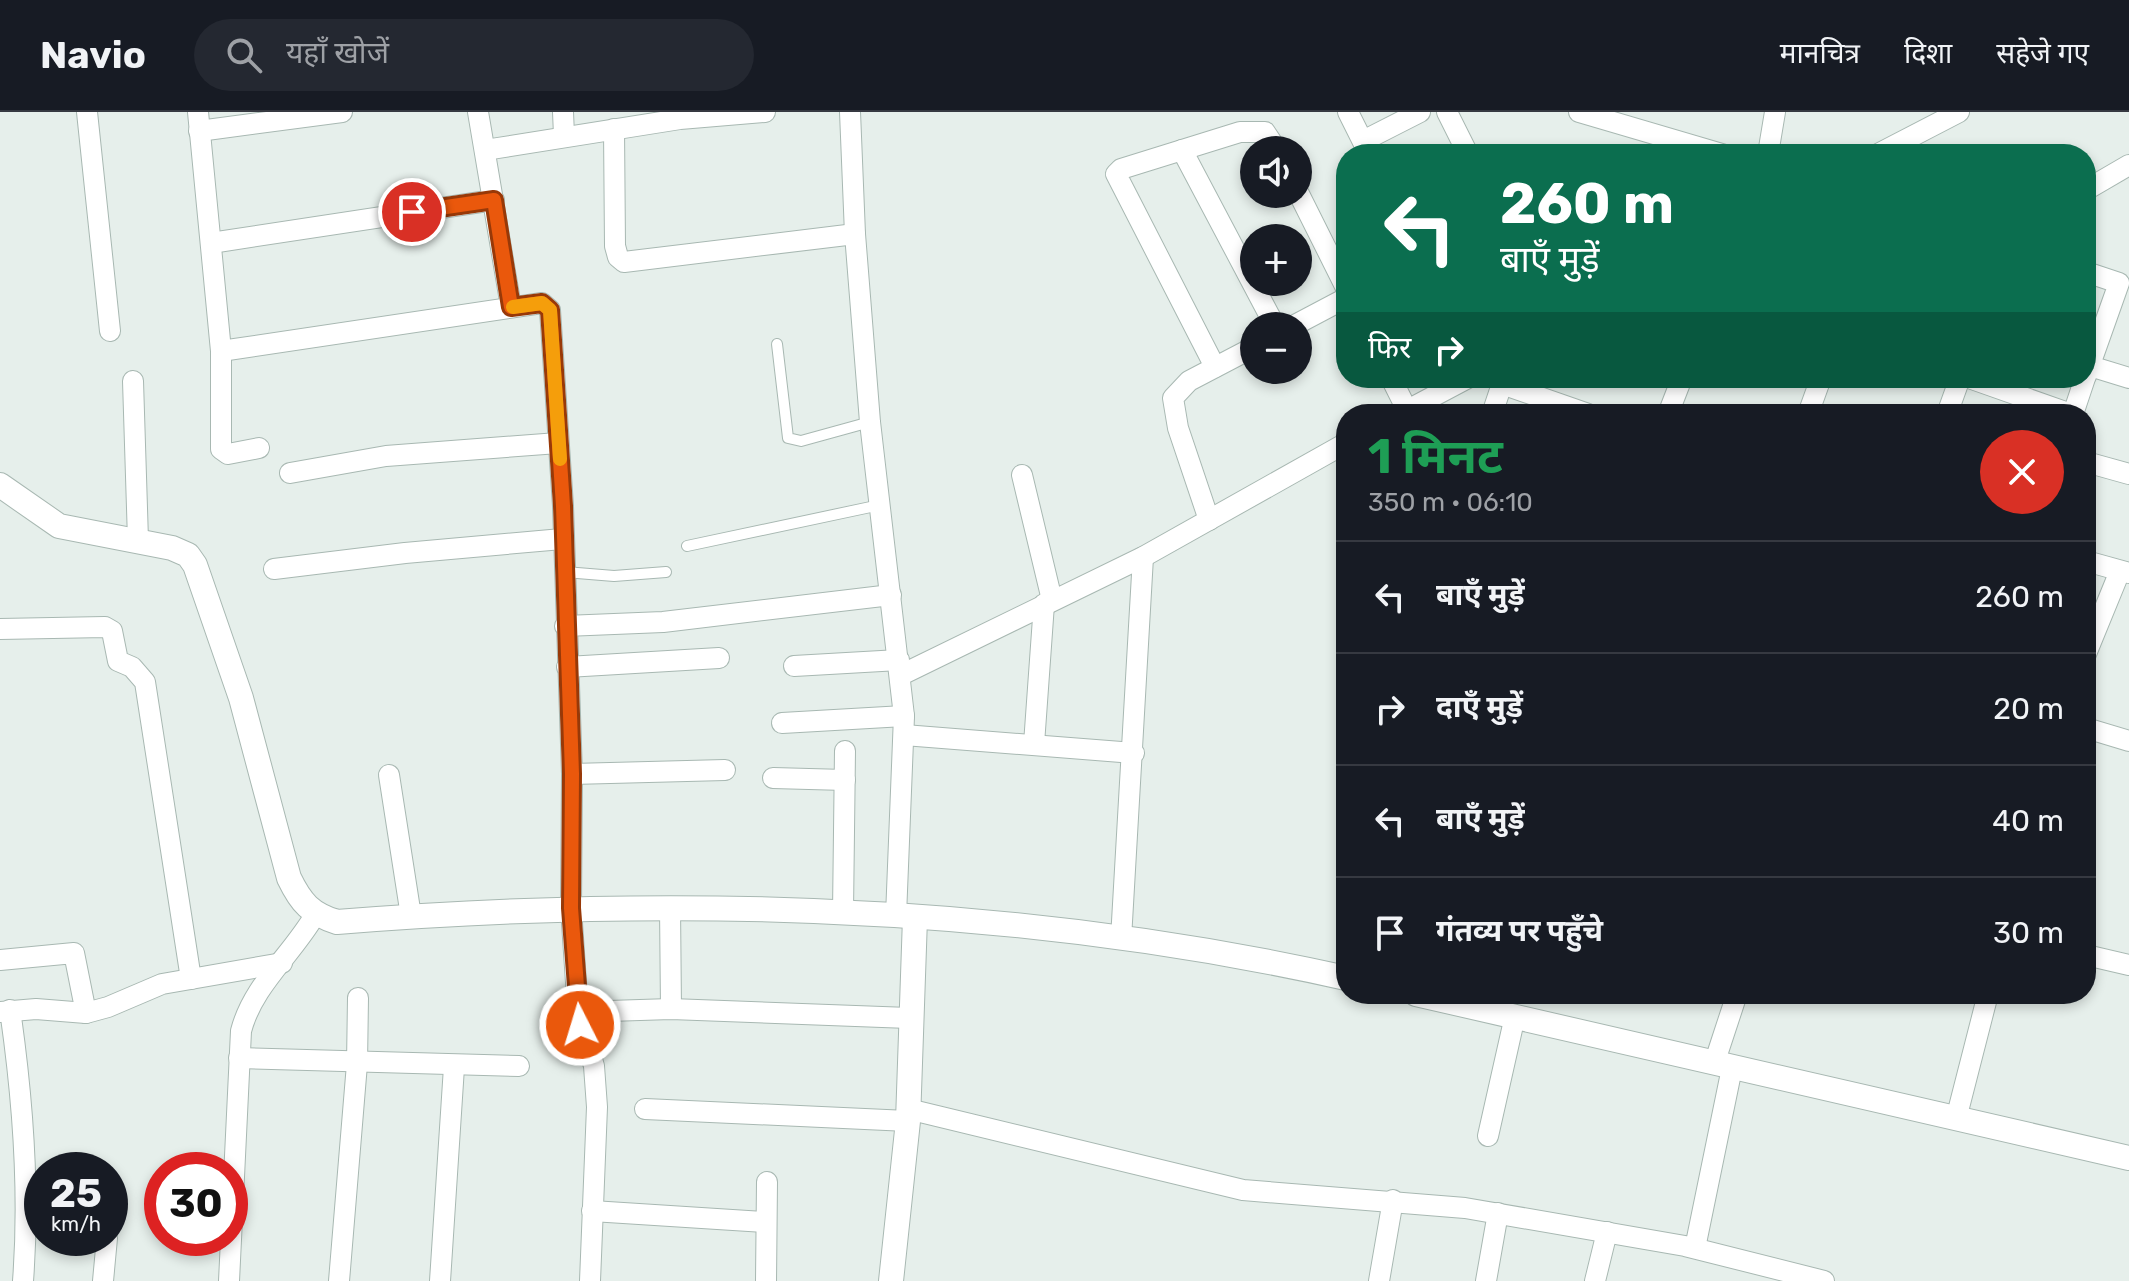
<!DOCTYPE html>
<html lang="hi">
<head>
<meta charset="utf-8">
<style>
	body { margin:0; font-family:Rubik,"Noto Sans Devanagari",sans-serif; background:#242831; color:#f1f3f6; height:100vh; display:flex; flex-direction:column; font-size:30px; white-space:nowrap }
	* { box-sizing:border-box; margin:0 }
	p { font-size:26px; color:#9ea1a6 }
	.icon { flex:none; width:44px; height:44px; fill:none; stroke:currentColor; stroke-width:2; stroke-linecap:round; stroke-linejoin:round }
	.map { position:relative; flex:1; overflow:hidden }
	.sheet { position:absolute; left:1336px; top:292px; width:760px; height:600px; display:flex; flex-direction:column; background:#171b24; border-radius:32px; box-shadow:0 4px 12px #0003 }
	.sheet>* { flex:none }
	.hud { position:absolute; left:1336px; top:32px; width:760px; height:244px; border-radius:32px; box-shadow:0 4px 12px #0003; background:#0b6e4f; color:#fff; overflow:hidden }
	.buttons { position:absolute; left:1240px; top:24px; display:grid; gap:16px }
	.buttons a { display:grid; place-items:center; width:72px; height:72px; border-radius:50%; background:#171b24; box-shadow:0 4px 12px #0003; font-size:40px }
	.speed { position:absolute; left:24px; top:1040px; display:flex; gap:16px; font-size:40px; font-weight:700; text-align:center }
	.speed>* { display:grid; place-content:center; width:104px; height:104px; border-radius:50%; background:#171b24; box-shadow:0 4px 12px #0003; line-height:1 }
	.speed small { font-size:20px; font-weight:400 }
	.speed .limit { border:12px solid #d22; background:#fff; color:#111 }
	.pin { position:absolute; display:grid; place-items:center; width:68px; height:68px; color:#fff; margin:-34px; border:4px solid #fff; border-radius:50%; box-shadow:0 2px 8px #0007 }
	.me { position:absolute; width:88px; margin:-44px; rotate:355deg; stroke-linejoin:round; filter:drop-shadow(0 0 6px #0008) }
	.turn { display:flex; align-items:center; gap:28px; height:168px; padding:0 32px; font-size:36px }
	.turn .icon { width:104px; height:104px; stroke-width:2.5 }
	.turn b { display:block; font-size:56px; line-height:68px }
	.then { display:flex; align-items:center; height:76px; padding:0 32px; background:#0003; gap:16px; font-size:30px }
	.round { display:grid; place-items:center; flex:none; width:84px; height:84px; border-radius:42px; background:#242831 }
	.headline { display:flex; align-items:center; justify-content:space-between; height:136px; padding:0 32px }
	h1 { font-size:48px; font-weight:700; line-height:60px; color:#1e9e55 }
	ul { padding:0; list-style:none }
	li { display:flex; align-items:center; gap:24px; height:112px; padding:0 32px; border-top:2px solid #363941 }
	li div { flex:1 }
	li b { display:block; font-size:30px }
	li em { font-style:normal }
	header { display:flex; align-items:center; gap:48px; box-sizing:border-box; height:112px; padding:0 40px; background:#171b24; border-bottom:2px solid #363941 }
	header strong { font-size:38px }
	nav { display:flex; gap:44px; margin-inline-start:auto; font-size:28px }
	.search { width:560px; height:72px; background:#242831; display:flex; align-items:center; gap:20px; box-sizing:border-box; padding:0 28px; border-radius:44px; color:#9ea1a6; font-size:30px }
	.map>svg:first-child { display:block }
	.lines { fill:none; stroke-linecap:round; stroke-linejoin:round }
	.service-casing { stroke:#a8b8b2; stroke-width:12 }
	.minor-casing { stroke:#a8b8b2; stroke-width:22 }
	.tertiary-casing { stroke:#a8b8b2; stroke-width:26 }
	.service { stroke:#fff; stroke-width:10 }
	.minor { stroke:#fff; stroke-width:20 }
	.tertiary { stroke:#fff; stroke-width:24 }
	.route-casing { stroke:#983908; stroke-width:20 }
	.route { stroke:#ea580c; stroke-width:14 }
	.slow { stroke:#f59e0b; stroke-width:14 }
</style>
</head>
<body>
<header>
<strong>Navio</strong>
<div class="search"><svg class="icon" aria-label="search" viewBox="0 0 24 24"><circle cx="10" cy="10" r="6"/><path d="M15 15l6 6"/></svg>यहाँ खोजें</div>
<nav><a>मानचित्र</a><a>दिशा</a><a>सहेजे गए</a></nav>
</header>
<div class="map">
<svg width="2129" height="1169" viewBox="0 0 2129 1169">
	<rect width="100%" height="100%" fill="#e6efeb"/>
	<g class="lines">
		<defs>
			<g id="service">
				<path d="M777,232L788,326L801,329L870,310"/>
				<path d="M687,434L880,393"/>
				<path d="M565,460L614,464L666,460"/>
			</g>
			<g id="minor">
				<path d="M87,0L110,219"/>
				<path d="M198,0L221,239V337L228,342L259,336"/>
				<path d="M478,0L511,195"/>
				<path d="M563,0L564,23"/>
				<path d="M850,0L855,122L870,310L904,604L896,804"/>
				<path d="M1348,0L1369,42"/>
				<path d="M1447,0L1468,42"/>
				<path d="M1579,0L1722,42"/>
				<path d="M614,17L615,134L618,145L624,150L855,122"/>
				<path d="M199,19L342,0"/>
				<path d="M1363,29L1420,0"/>
				<path d="M485,38L680,7L765,0"/>
				<path d="M1182,38L1275,214"/>
				<path d="M1768,42L1775,0"/>
				<path d="M1878,42L1959,0"/>
				<path d="M2086,78L2129,53"/>
				<path d="M1298,80L1346,176"/>
				<path d="M211,131L494,88"/>
				<path d="M2086,160L2119,171L2086,264"/>
				<path d="M1293,214L1346,186"/>
				<path d="M221,239L542,191L550,198L563,394L572,662L571,796L578,900L594,954L597,995L590,1169"/>
				<path d="M2090,254L2129,266"/>
				<path d="M1215,255L1116,62L1121,57L1240,20H1265L1277,38"/>
				<path d="M1391,266L1407,298"/>
				<path d="M1969,266L2071,302"/>
				<path d="M133,269L138,428"/>
				<path d="M1502,272L1588,302"/>
				<path d="M1400,302L1468,266"/>
				<path d="M1492,302L1504,266"/>
				<path d="M1668,302L1682,266"/>
				<path d="M1808,302L1821,266"/>
				<path d="M1947,302L1960,266"/>
				<path d="M2073,302L2085,266"/>
				<path d="M2086,350L2129,362"/>
				<path d="M290,361L386,344L558,331"/>
				<path d="M1022,363L1052,488"/>
				<path d="M1209,408L1178,316L1173,286L1189,269L1254,235"/>
				<path d="M2086,449L2129,461"/>
				<path d="M274,457L405,441L562,427"/>
				<path d="M565,514L663,510L891,483"/>
				<path d="M0,517L105,515L112,519L118,549L132,555L145,570L191,867"/>
				<path d="M2086,542L2120,459"/>
				<path d="M794,554L899,548"/>
				<path d="M567,555L719,546"/>
				<path d="M901,563L1143,445L1346,331"/>
				<path d="M782,611L904,604"/>
				<path d="M2086,616L2129,629"/>
				<path d="M904,623L1134,641"/>
				<path d="M1034,632L1044,492"/>
				<path d="M572,662L725,658"/>
				<path d="M389,663L411,804"/>
				<path d="M773,666L845,668"/>
				<path d="M670,795L671,897"/>
				<path d="M843,800L845,639"/>
				<path d="M1121,827L1143,445"/>
				<path d="M2086,843L2129,853"/>
				<path d="M0,848L74,841L86,901"/>
				<path d="M10,898C23,988 30,1078 23,1169"/>
				<path d="M0,900L36,897L86,901L108,895L162,872L282,851"/>
				<path d="M578,900L671,897L909,906"/>
				<path d="M1499,901L1503,882"/>
				<path d="M239,946L519,954"/>
				<path d="M1714,952L1737,882"/>
				<path d="M645,997L908,1009"/>
				<path d="M908,997L1243,1078L1465,1096L1685,1134L1824,1169"/>
				<path d="M1956,1007L1988,882"/>
				<path d="M1488,1024L1515,904"/>
				<path d="M110,1089L111,1076"/>
				<path d="M592,1099L765,1110"/>
				<path d="M1695,1136L1732,956"/>
				<path d="M103,1169L107,1126"/>
				<path d="M229,1169L241,919C253,873 291,844 315,803"/>
				<path d="M339,1169L357,952L358,886"/>
				<path d="M440,1169L454,955"/>
				<path d="M766,1169L767,1070"/>
				<path d="M1379,1169L1393,1088"/>
				<path d="M1486,1169L1498,1101"/>
				<path d="M1595,1169L1607,1120"/>
			</g>
			<g id="tertiary">
				<path d="M0,373L59,414L172,436L188,443L195,453L241,586L289,766C301,791 311,802 337,810C673,783 1016,792 1346,866"/>
				<path d="M1416,882L2129,1046"/>
				<path d="M891,1169L908,1009L915,806"/>
			</g>
		</defs>
		<use href="#service" class="service-casing"/>
		<use href="#minor" class="minor-casing"/>
		<use href="#tertiary" class="tertiary-casing"/>
		<use href="#service" class="service"/>
		<use href="#minor" class="minor"/>
		<use href="#tertiary" class="tertiary"/>
	</g>
	<g class="lines">
		<defs>
			<path id="route" d="M412,100L494,88L511,195L542,191L550,198L563,394L572,662L571,796L580,913"/>
		</defs>
		<use href="#route" class="route-casing"/>
		<use href="#route" class="route"/>
		<path class="slow" d="M513,195L542,191L550,198L560,347"/>
	</g>
</svg>
<div class="buttons">
<a><svg class="icon" aria-label="sound" viewBox="0 0 24 24"><path d="M4 9h4l5-4v14l-5-4H4zM17 9q2 3 0 6"/></svg></a>
<a>+</a>
<a>−</a>
</div>
<div class="speed"><div>25<small>km/h</small></div><div class="limit">30</div></div>
<div class="pin" style="left:412px;top:100px;background:#d93025"><svg class="icon" aria-label="arrive" viewBox="0 0 24 24"><path d="M6 21V4h12l-3 4 3 4H6"/></svg></div>
<svg class="me" style="left:580px;top:913px" viewBox="-20 -20 40 40"><circle r="17" fill="#ea580c" stroke="#fff" stroke-width="3"/><path d="M0-11L8 9 0 5-8 9z" fill="#fff"/></svg>
<div class="hud">
<div class="turn"><svg class="icon" aria-label="left" viewBox="0 0 24 24"><path d="M17 20v-9H6M10 6l-5 5 5 5"/></svg><div><b>260 m</b>बाएँ मुड़ें</div></div>
<div class="then">फिर<svg class="icon" aria-label="right" viewBox="0 0 24 24"><path d="M7 20v-9h11M14 6l5 5-5 5"/></svg></div>
</div>
<section class="sheet">
<div class="headline"><div><h1>1 मिनट</h1><p>350 m · 06:10</p></div><a class="round" style="background:#d93025;color:#fff"><svg class="icon" aria-label="close" viewBox="0 0 24 24"><path d="M6 6l12 12M18 6L6 18"/></svg></a></div>
<ul>
<li><svg class="icon" aria-label="left" viewBox="0 0 24 24"><path d="M17 20v-9H6M10 6l-5 5 5 5"/></svg><div><b>बाएँ मुड़ें</b></div><em>260 m</em></li>
<li><svg class="icon" aria-label="right" viewBox="0 0 24 24"><path d="M7 20v-9h11M14 6l5 5-5 5"/></svg><div><b>दाएँ मुड़ें</b></div><em>20 m</em></li>
<li><svg class="icon" aria-label="left" viewBox="0 0 24 24"><path d="M17 20v-9H6M10 6l-5 5 5 5"/></svg><div><b>बाएँ मुड़ें</b></div><em>40 m</em></li>
<li><svg class="icon" aria-label="arrive" viewBox="0 0 24 24"><path d="M6 21V4h12l-3 4 3 4H6"/></svg><div><b>गंतव्य पर पहुँचे</b></div><em>30 m</em></li>
</ul>
</section>
</div>
</body>
</html>
